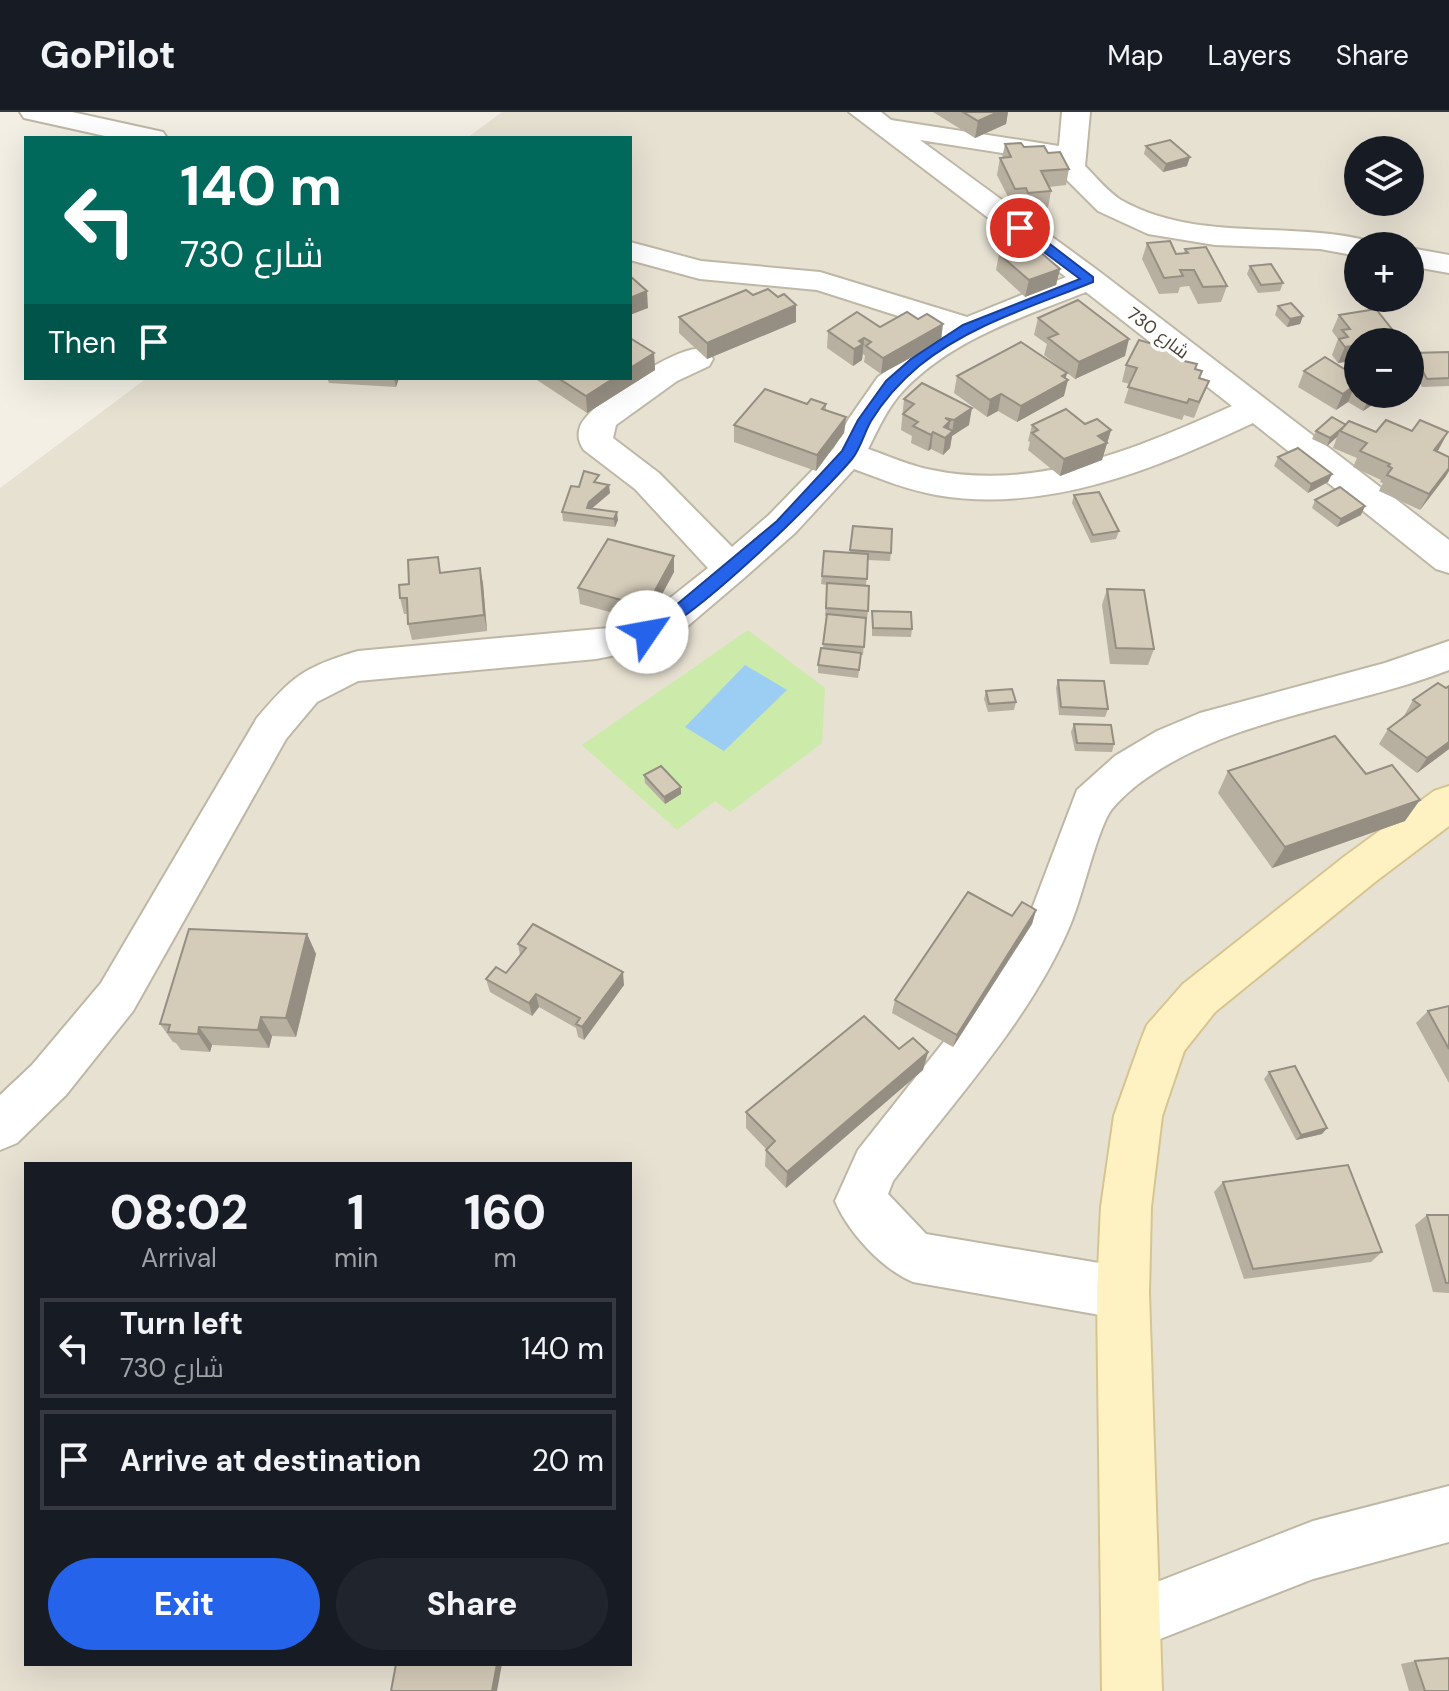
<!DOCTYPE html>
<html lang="en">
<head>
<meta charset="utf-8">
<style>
	body { margin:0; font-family:"DM Sans",Cairo,sans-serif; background:#20242c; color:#f1f3f6; height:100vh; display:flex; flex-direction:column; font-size:30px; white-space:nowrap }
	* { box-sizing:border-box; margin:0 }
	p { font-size:26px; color:#9ea1a6 }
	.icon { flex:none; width:44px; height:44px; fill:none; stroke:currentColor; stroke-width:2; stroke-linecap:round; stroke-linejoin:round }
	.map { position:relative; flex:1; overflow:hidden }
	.drawer { position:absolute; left:24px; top:1050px; width:608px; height:504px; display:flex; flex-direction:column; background:#171b24; border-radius:0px; box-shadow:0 8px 32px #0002 }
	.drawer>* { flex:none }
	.guide { position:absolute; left:24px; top:24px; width:608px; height:244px; border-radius:0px; box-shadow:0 8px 32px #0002; background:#00695c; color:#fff; overflow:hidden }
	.tools { position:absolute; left:1344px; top:24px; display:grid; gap:16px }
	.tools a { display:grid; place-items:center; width:80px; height:80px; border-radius:50%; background:#171b24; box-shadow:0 8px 32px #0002; font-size:40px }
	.pin { position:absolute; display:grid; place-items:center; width:68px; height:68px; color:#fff; margin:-34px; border:4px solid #fff; border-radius:50%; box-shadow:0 2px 8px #0007 }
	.me { position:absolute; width:88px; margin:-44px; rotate:57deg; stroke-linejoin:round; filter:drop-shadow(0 0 6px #0008) }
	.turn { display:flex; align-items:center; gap:28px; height:168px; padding:0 24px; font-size:36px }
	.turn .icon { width:104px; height:104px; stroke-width:2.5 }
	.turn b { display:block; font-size:56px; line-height:68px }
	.then { display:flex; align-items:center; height:76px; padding:0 24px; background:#0003; gap:16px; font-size:30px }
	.eta { display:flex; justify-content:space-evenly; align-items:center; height:136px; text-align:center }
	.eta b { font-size:48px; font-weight:800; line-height:56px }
	.button { display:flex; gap:16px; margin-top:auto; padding:16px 24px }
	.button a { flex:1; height:92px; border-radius:48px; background:#2563eb; color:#fff; font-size:32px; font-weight:800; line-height:92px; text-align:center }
	.button a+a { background:#20242c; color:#f1f3f6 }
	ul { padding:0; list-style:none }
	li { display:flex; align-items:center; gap:24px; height:100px; margin:0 16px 12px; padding:0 8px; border:4px solid #363941; border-radius:0px }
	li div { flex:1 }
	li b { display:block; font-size:30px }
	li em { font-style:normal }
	header { display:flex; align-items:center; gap:48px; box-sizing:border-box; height:112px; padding:0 40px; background:#171b24; border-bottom:2px solid #363941 }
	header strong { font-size:38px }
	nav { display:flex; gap:44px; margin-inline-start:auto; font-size:28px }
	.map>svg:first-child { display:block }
	.residential { fill:#e7e1d2; fill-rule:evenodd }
	.green { fill:#cceaaa }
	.water { fill:#9ccef4 }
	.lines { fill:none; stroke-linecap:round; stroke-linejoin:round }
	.street-casing { stroke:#bfb7a6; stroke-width:4 }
	.secondary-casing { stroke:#d6c591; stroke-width:4 }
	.street { fill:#fff; fill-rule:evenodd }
	.secondary { fill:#fff2c2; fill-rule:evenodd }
	.wall { fill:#b7af9f }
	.shaded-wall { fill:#958e82 }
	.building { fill:#d5cbb9; stroke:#958e82; stroke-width:2 }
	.route { fill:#2563eb; stroke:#184099; stroke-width:2 }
	.labels { text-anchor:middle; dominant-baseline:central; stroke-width:7; stroke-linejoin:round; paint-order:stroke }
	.far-street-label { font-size:18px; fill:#463f34; stroke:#fff }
</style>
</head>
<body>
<header>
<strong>GoPilot</strong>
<nav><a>Map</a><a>Layers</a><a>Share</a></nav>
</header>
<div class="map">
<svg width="1449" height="1579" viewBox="0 0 1449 1579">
	<rect width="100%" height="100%" fill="#f3efe4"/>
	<path class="residential" d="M502,0H1449V1579H0V376L147,266H630V26H467ZM1358,38H1410V90H1358ZM1358,134H1410V186H1358ZM1358,230H1410V282H1358ZM26,1052H630V1552H26Z"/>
	<path class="green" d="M748,518L825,576L822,631L730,700L715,689L677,718L582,633Z"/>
	<path class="water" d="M745,553L787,578L724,639L685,615Z"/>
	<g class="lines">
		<defs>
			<g id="street">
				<path d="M20,0H72L163,20L167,26H114L24,6Z"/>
				<path d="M849,0H881L891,8L1059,34L1062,0H1090L1085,54C1096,65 1108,80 1121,88C1197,131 1287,108 1369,129L1373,134H1358V144L1320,137L1215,133L1148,122L1098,99L1047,48L920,28L1100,160L1449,428V461L1436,457L1253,311C1155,357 1047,402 936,383C908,378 881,367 854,357L795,421L744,466L683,518L641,538L596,547L358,569L317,590L286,627L133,899L66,983L17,1031L0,1038V983L32,953L101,871L257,606C293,564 304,555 358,539L620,515L655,498L708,456L635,377L584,338C579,331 577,323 580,315C588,292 672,237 697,237C698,237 708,239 709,240L713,247L709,254L677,269L616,313L613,326L659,361L732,435L769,403L834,336L848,308L878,265L942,218L817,178L700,167L630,148V130L701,149L820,160L967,205L1066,165ZM1086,180L1232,294C1138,336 1037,380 932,358C910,354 889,344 868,337C878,317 888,295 903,279C951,228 1022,205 1086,180Z"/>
				<path d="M1410,136L1449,143V161L1410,154Z"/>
				<path d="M1449,529V558C1351,596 1235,605 1148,665C1136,673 1121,686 1112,697C1098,714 1082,786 1071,811C1033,904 954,989 893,1069L888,1082L926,1122L1123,1155L1141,1163L1149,1181L1141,1199L1123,1207L913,1170C882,1157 848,1120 835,1089L858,1038L1007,850L1027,810L1077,678L1115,644L1157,619L1200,601L1385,551Z"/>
				<path d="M1449,1374V1430L1313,1467L1132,1538L1111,1530L1103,1509L1111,1488L1313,1409Z"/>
			</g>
			<path id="secondary" d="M1449,674V714L1375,770L1215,900L1184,939L1162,1004L1151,1095L1149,1181L1162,1579H1102L1097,1181L1101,1095L1114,1004L1141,928L1147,913L1183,872L1345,744L1434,679Z"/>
		</defs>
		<use href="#street" class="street-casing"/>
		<use href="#secondary" class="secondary-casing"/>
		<use href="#street" class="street"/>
		<use href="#secondary" class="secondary"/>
	</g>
	<g class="wall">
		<path d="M933,0H1008L1006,12L975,26Z"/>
		<path d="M1005,32L1048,41L1069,57L1066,73L1049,75L1051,79L1048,96L1025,97L1023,92L1012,93L997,63L1000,46H1002Z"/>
		<path d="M1146,34L1187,54L1163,60L1144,42Z"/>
		<path d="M1005,131L1060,157L1056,173L1025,185L996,158L999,142L1003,140Z"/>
		<path d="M1147,131L1176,142L1184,141L1185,137L1227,174L1221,190L1198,192L1189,174L1180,175L1178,181L1159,182L1142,147Z"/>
		<path d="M1250,154L1283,171L1280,179L1258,181L1247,162Z"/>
		<path d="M753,183L778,185L796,193V210L707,247L679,221V205Z"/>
		<path d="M1278,194L1303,204L1300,212L1287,215L1275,203Z"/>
		<path d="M1376,197L1358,230V248L1338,251L1332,243L1338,227L1332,219L1339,203Z"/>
		<path d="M1038,206L1125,244L1075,267L1044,243L1047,232L1034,223Z"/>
		<path d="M880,215L941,229L881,262L864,250L865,244L863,242L862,248L853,254L827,236L828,219Z"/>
		<path d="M1449,240V274L1422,275L1410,252V247L1413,241Z"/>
		<path d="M654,241L655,258L587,301L534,266H630Z"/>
		<path d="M1184,241L1182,248L1195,257L1200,266L1209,269L1194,306L1184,303L1182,308L1124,291L1130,272L1122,270L1126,253Z"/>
		<path d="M1358,253V282H1381L1377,290L1363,299L1348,290L1336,298L1298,275L1304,259L1346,258Z"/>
		<path d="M957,264L1064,284L1017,310L998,299L987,305L954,281Z"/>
		<path d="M327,266H399L396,275L329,271Z"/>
		<path d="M904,287L969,313L952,324L950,336L943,343L931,337L928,339L911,331L912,324L901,318Z"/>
		<path d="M807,292H826V298L846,305L844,321L816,359L734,330V313Z"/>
		<path d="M1085,312L1111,318L1102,348L1060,364L1028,338L1030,330L1028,329L1032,313Z"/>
		<path d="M1346,313L1439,337L1437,339L1446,364L1420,398L1379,379L1383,371L1380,370L1381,368L1353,355L1357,346L1333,336L1337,325L1327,334L1312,327L1316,319Z"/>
		<path d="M1278,345L1332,362L1328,370L1308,381L1274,354Z"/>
		<path d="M600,371L610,381L592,396L618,408L615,415L563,409L562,400L579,375Z"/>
		<path d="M1074,383L1119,419L1116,427L1091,431L1072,391Z"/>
		<path d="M1315,388L1361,403L1337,415L1312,396Z"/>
		<path d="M853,414L891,441L890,449L868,448L866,473L868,499L867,507H866L863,543H861L858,566L818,561V553L823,536L826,504H825L827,473L821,472L824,439L850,441Z"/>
		<path d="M674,444V460L647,510L580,492L578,476Z"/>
		<path d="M480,456L483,472L487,519L412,528L408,512L407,502H404L400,486L409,472L442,460Z"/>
		<path d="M1107,477L1154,537L1148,553L1110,552L1102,493Z"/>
		<path d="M872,499L912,517L911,525L872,524Z"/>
		<path d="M1058,568L1108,597L1105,605L1059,603L1056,576Z"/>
		<path d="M1449,574V637L1417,661L1379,632L1388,617L1405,605L1404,604L1413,588Z"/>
		<path d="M986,579L1016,590L1014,598L988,600L984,587Z"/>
		<path d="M1074,612L1114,632L1112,640L1075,639L1071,620Z"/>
		<path d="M1228,659L1366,662L1405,709L1272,756L1218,681Z"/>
		<path d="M644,663L681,682L665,692L645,671Z"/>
		<path d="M1036,798L1032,812L953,935L892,901L895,888L1012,804Z"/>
		<path d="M307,822L316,842L296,925L272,924L269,936L212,933L210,940L181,938L176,931L173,930L160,912Z"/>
		<path d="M518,832L624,873L584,928L578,925L576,916L539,895L532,904L490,880L486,867L506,861L520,843Z"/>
		<path d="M1449,894V971L1416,911L1428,899Z"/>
		<path d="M899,937L928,940L923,958L786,1076L765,1054L766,1037L746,1016V1000Z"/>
		<path d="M1269,960L1327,1016L1322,1022L1296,1028L1264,967Z"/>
		<path d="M1223,1070L1382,1140L1371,1150L1244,1167L1214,1080Z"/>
		<path d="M1427,1103H1449V1181L1433,1180L1415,1113Z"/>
		<path d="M1415,1549L1449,1579H1409L1401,1552Z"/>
	</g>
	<g class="shaded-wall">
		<path d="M998,0H1008L1006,12L975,26L978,9Z"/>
		<path d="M1190,45L1187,54L1163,60L1166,52Z"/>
		<path d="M1060,157L1056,173L1025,185L1029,168Z"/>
		<path d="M647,179L648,196L630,203V186Z"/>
		<path d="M796,193V210L707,247V231Z"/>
		<path d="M1303,204L1300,212L1287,215L1290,207Z"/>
		<path d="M943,212L941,229L881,262L883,246Z"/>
		<path d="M864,226L862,248L853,254L854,237L859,229Z"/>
		<path d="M1399,226L1397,230H1374Z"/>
		<path d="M1129,227L1125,244L1075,267L1079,250Z"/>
		<path d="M1358,233V248L1338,251L1345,235Z"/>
		<path d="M654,241L655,258L587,301L586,284L614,266H630V256Z"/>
		<path d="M1067,261L1065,269L1068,268L1064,284L1017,310L1021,294Z"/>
		<path d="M394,266H399L396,275Z"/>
		<path d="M1355,273L1348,290L1336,298L1343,282Z"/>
		<path d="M1001,282L998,299L987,305L990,288Z"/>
		<path d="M1371,282H1381L1377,290L1363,299Z"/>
		<path d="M972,296L969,313L952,324L950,336L943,343L945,326L944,315L950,309L948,324L952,320L954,308Z"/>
		<path d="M846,305L844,321L816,359L817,343Z"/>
		<path d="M1346,313L1340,319L1337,325L1327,334L1330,326Z"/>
		<path d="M1111,318L1102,348L1060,364L1064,347L1098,324Z"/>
		<path d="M933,320L931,337L928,339L931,323Z"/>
		<path d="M1448,320L1439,337L1425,355L1434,338Z"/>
		<path d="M1449,356V359L1446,364L1420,398L1429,382Z"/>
		<path d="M1332,362L1328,370L1308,381L1311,372Z"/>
		<path d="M609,373L610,381L590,398L587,396L589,390Z"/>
		<path d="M1365,394L1361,403L1337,415L1341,407Z"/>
		<path d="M617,400L618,408L615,415L614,407Z"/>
		<path d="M674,444V460L647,510L646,495Z"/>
		<path d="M480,456L483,472L487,519L484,503Z"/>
		<path d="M1449,630V637L1417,661L1427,646Z"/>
		<path d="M681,675V682L665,692L664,685Z"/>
		<path d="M1420,688L1405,709L1272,756L1285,735Z"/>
		<path d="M1036,798L1032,812L953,935L957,923Z"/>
		<path d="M307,822L316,842L296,925L286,906Z"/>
		<path d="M623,860L624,873L584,928L582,915Z"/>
		<path d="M536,882L539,895L532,904L529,891Z"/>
		<path d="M261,905L272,924L269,936L258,918Z"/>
		<path d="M199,915L212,933L210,940L198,922Z"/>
		<path d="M928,940L923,958L786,1076L787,1060Z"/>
		<path d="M1327,1016L1322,1022L1296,1028L1301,1023Z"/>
		<path d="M497,1552H502L497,1579H492Z"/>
	</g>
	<g class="building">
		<path d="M963,0H998L978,9Z"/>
		<path d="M1170,28L1190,45L1166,52L1146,34Z"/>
		<path d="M1021,31L1024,35L1044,34L1048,41L1060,40L1069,57L1041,59L1051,79L1028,81L1026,76L1015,77L1000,46L1011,45L1005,32Z"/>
		<path d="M1023,125L1060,157L1029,168L999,142L1012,138L1005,131Z"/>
		<path d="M1170,129L1176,142L1188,141L1185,137L1206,135L1227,174L1203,175L1194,158H1180L1183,164L1164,166L1147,131Z"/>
		<path d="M1271,152L1283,171L1261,173L1250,154Z"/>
		<path d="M630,164L647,179L630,186Z"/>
		<path d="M768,177L778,185L784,182L796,193L707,231L679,205L746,178L753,183Z"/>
		<path d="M1078,188L1129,227L1079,250L1048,226L1058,222L1038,206Z"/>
		<path d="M1291,191L1303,204L1290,207L1278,194Z"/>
		<path d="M1376,197L1399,226L1374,230H1358V233L1345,235L1339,227L1348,225L1342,218L1350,217L1339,203Z"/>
		<path d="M857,200L880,215L907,200L918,207L927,202L943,212L883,246L866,234L871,230L864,226L859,229L863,232L854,237L828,219Z"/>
		<path d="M630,226L654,241L630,256Z"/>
		<path d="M1139,228L1184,241L1180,248L1197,252L1195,257L1202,259L1199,266L1209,269L1199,290L1189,287L1187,291L1128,275L1137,256L1126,253Z"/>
		<path d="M1021,230L1067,261L1062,264L1068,268L1021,294L1001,282L990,288L957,264Z"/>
		<path d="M1449,240V266L1427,267L1413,241Z"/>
		<path d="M1325,245L1346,258L1356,251L1358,253V275L1355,273L1343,282L1304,259Z"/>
		<path d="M558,266H614L586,284Z"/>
		<path d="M922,271L972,296L954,308L945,306L950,309L944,315L953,319L945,326L933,320L931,323L913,314L918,310L903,302L914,292L904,287Z"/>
		<path d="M765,277L807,292L811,287L826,292L822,297L846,305L817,343L734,313Z"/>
		<path d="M1066,297L1085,312L1097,307L1111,318L1098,324L1107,331L1064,347L1032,321L1038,318L1032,313Z"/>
		<path d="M1332,305L1346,313L1330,326L1316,319Z"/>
		<path d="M1386,308L1412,319L1420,308L1448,320L1434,338L1449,345V356L1429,382L1387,363L1392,356L1388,354L1390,352L1360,339L1367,331L1340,319L1349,309L1376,320Z"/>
		<path d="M1298,336L1332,362L1311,372L1278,345Z"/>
		<path d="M584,359L599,363L594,370L609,373L589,390L587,396L617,400L614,407L562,400L571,374L579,375Z"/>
		<path d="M1340,375L1365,394L1341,407L1315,388Z"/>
		<path d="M1099,380L1119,419L1093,423L1074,383Z"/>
		<path d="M853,414L892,417L891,441L850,438Z"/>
		<path d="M608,427L674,444L646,495L578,476Z"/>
		<path d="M824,439L868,442L867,467L822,464Z"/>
		<path d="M438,445L440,461L480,456L484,503L408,512L407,486H400L399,473L409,472L408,448Z"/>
		<path d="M827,471L869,474L868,499L826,496Z"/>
		<path d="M1107,477L1144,478L1154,537L1116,536Z"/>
		<path d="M872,499L911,500L912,517L873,516Z"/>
		<path d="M827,502L866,506L864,535L823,532Z"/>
		<path d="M821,536L861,541L859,558L818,553Z"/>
		<path d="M1058,568L1104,569L1108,597L1061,595Z"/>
		<path d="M1438,571L1446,576L1449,574V630L1427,646L1388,617L1420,593L1413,588Z"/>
		<path d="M1012,577L1016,590L989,592L986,579Z"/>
		<path d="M1074,612L1111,613L1114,632L1077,631Z"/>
		<path d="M1335,624L1366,662L1392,653L1420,688L1285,735L1228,659Z"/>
		<path d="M661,654L681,675L664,685L644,663Z"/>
		<path d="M968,780L1012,804L1022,790L1036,798L957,923L895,888Z"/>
		<path d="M533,812L623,860L582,915L576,912L580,906L536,882L529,891L486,867L496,855L506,861L526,836L518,832Z"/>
		<path d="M189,817L307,822L286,906L261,905L258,918L199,915L198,922L168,920L170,913L160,912Z"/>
		<path d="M1449,894V937L1428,899Z"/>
		<path d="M864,904L899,937L913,926L928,940L787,1060L766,1038L775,1029L746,1000Z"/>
		<path d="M1295,954L1327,1016L1301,1023L1269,960Z"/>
		<path d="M1348,1053L1382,1140L1253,1157L1223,1070Z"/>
		<path d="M1427,1103H1449V1171H1446Z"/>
		<path d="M1449,1546V1579H1425L1415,1549Z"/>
		<path d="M396,1552H497L492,1579H391Z"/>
	</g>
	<path class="route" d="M1016,113H1025L1093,165V170C1034,194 969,213 919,254C900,270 884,288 871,309C864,321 861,336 852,347C828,376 672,533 641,524V516L663,504L777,409L842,339L858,308L886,269L911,247L963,213L1080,167L1016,119Z"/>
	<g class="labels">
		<g class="far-street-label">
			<text transform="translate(1158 221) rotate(37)">شارع 730</text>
		</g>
	</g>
</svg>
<div class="tools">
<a><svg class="icon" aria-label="layers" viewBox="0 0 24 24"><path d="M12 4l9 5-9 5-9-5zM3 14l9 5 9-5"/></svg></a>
<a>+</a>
<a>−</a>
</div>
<div class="pin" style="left:1020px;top:116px;background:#d93025"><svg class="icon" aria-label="arrive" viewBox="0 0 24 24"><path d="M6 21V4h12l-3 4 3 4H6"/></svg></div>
<svg class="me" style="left:647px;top:520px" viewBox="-20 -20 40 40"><circle r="19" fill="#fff"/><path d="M0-13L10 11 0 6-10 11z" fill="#2563eb"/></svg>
<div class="guide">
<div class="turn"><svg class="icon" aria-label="left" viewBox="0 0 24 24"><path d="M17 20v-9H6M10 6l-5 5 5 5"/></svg><div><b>140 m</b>شارع 730</div></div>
<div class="then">Then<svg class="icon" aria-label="arrive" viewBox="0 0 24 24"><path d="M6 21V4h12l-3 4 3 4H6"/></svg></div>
</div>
<section class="drawer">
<div class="eta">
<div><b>08:02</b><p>Arrival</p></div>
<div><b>1</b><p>min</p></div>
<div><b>160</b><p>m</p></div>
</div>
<ul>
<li><svg class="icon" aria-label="left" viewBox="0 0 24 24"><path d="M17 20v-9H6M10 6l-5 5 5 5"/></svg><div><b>Turn left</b><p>شارع 730</p></div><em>140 m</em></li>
<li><svg class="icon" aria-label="arrive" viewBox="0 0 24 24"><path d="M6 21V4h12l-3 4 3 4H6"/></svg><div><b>Arrive at destination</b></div><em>20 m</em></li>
</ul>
<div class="button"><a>Exit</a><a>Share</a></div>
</section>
</div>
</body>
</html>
